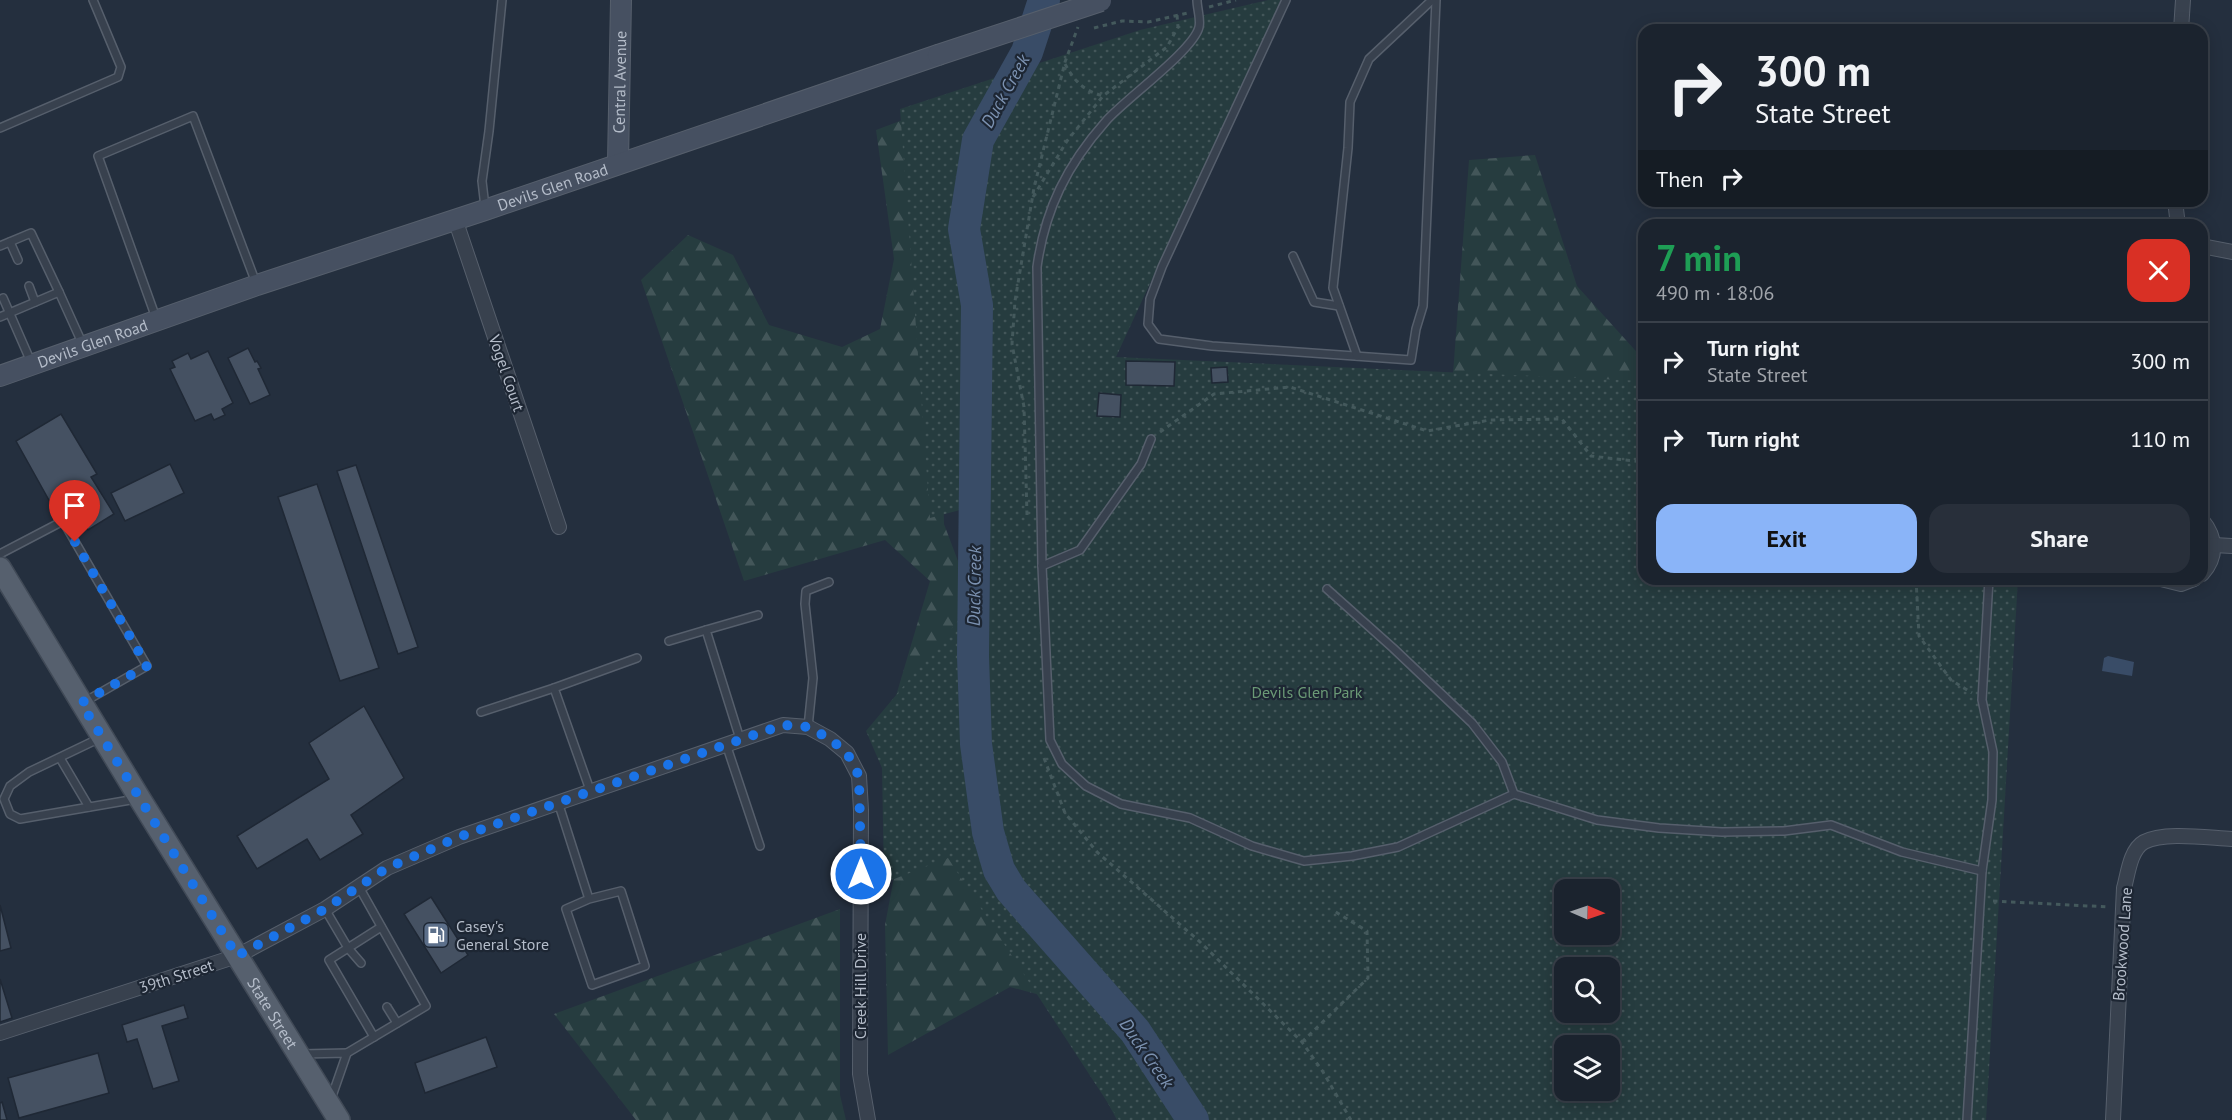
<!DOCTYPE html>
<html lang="en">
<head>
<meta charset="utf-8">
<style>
	body { margin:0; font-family:"PT Sans",sans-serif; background:#282f3a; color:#f1f3f6; height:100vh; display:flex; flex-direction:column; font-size:22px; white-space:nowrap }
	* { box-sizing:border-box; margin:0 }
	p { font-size:20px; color:#a0a4aa }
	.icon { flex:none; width:33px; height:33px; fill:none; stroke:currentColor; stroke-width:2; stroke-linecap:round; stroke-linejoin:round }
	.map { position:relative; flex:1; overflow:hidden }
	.sheet { position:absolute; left:1638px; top:219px; width:570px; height:366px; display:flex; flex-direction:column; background:#1b232e; border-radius:18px; box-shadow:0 3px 15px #0003,0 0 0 2px #39404a }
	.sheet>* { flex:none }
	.banner { position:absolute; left:1638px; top:24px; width:570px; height:183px; border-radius:18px; box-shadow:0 3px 15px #0003,0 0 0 2px #39404a; background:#1b232e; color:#f1f3f6; overflow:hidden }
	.needle { width:39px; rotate:92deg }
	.buttons { position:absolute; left:1554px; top:879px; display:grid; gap:12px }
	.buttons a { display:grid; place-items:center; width:66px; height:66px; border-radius:12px; background:#1b232e; box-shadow:0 3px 15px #0003,0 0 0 2px #39404a; font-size:30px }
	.pin { position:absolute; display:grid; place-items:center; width:51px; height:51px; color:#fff; margin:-62px -26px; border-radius:50% 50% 50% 0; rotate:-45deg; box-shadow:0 0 6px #0007 }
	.pin .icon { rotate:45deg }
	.me { position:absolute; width:66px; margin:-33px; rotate:0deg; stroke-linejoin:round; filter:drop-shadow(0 0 4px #0008) }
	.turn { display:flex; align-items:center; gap:21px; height:126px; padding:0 18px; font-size:27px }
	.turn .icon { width:78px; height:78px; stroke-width:2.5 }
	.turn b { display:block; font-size:42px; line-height:51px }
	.then { display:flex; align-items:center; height:57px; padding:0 18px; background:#0003; gap:12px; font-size:22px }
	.round { display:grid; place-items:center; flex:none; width:63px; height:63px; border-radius:18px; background:#282f3a }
	.head { display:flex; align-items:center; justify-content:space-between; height:102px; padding:0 18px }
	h1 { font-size:36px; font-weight:600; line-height:45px; color:#1e9e55 }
	.primary-button { display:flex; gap:12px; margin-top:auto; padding:12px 18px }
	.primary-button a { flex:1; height:69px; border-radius:18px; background:#8ab4f8; color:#111; font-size:24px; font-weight:600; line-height:69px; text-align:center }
	.primary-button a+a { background:#282f3a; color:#f1f3f6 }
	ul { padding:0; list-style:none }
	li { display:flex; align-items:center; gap:18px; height:78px; padding:0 18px; border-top:2px solid #39404a }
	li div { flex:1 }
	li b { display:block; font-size:22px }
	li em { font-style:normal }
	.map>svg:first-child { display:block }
	.forest { fill:url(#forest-firs) }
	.park { fill:url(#park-dots); fill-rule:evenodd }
	.water { fill:#394c67 }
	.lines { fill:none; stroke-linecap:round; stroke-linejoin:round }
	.river { stroke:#394c67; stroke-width:32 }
	.building { fill:#455162; stroke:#1f2835; stroke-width:1.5 }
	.lane-casing { stroke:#565f6c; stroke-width:10 }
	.street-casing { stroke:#565f6c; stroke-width:16 }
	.secondary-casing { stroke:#565f6c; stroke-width:22 }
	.primary-casing { stroke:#414a57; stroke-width:24 }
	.path { stroke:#44595c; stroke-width:3; stroke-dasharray:4.5 4.5; stroke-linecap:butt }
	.lane { stroke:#38414e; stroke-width:7 }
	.street { stroke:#38414e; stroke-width:14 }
	.secondary { stroke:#465061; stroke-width:20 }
	.primary { stroke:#56606e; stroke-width:21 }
	.secondary-bridge-casing { stroke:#565f6c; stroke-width:22; stroke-linecap:butt }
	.secondary-bridge { stroke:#465061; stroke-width:20 }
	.route { stroke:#1a73e8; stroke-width:10; stroke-dasharray:0 18 }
	.labels { text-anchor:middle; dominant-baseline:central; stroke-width:4.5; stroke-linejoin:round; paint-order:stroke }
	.street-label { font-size:16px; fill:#b4bcc9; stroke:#1d2633 }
	.park-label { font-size:16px; fill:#6b9a76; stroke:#1d2633 }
	.poi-label { font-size:16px; fill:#b4bcc9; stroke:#1d2633; text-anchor:start }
	.water-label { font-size:18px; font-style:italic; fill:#7c92b1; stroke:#1d2633 }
</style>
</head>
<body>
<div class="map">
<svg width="2232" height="1120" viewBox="0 0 2232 1120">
	<defs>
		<pattern id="forest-firs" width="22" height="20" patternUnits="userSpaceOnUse" patternTransform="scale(1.5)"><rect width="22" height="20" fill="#263c3f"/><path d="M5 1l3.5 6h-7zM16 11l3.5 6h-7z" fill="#435659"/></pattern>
		<pattern id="park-dots" width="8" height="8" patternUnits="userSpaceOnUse" patternTransform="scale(1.5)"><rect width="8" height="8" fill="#263c3f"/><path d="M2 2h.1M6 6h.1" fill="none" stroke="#435659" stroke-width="1.8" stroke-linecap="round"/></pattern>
	</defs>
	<rect width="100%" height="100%" fill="#242f3e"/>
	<g class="forest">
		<path d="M937,107L944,524L961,569L963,647L1170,1120H1117L1051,998L1010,987L888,1055L885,925L906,814L890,716L930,581L885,540L744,581L641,280L688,235L733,255L769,325L842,347L880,329L894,259L876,130Z"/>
		<path d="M1535,155L1577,286L1644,360V579L1804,690L1345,382L1452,387L1469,160Z"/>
		<path d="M840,909V1095L846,1120H636L554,1014Z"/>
	</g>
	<path class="park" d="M1268,0H1281L1116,357L1644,381V579H2018L1986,1120H1119L948,858L884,883L882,768L866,731L973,603L960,510L930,518L900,109L1140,30ZM1564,890H1610V934H1564ZM1564,968H1610V1012H1564ZM1564,1046H1610V1090H1564Z"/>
	<path class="water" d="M2108,656L2134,662L2132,676L2102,671L2104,658Z"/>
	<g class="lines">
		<path class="river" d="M1044,0L1027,52L978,140L964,229L977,305L973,656L976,744L988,832L999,870L1011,890L1135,1031L1193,1120"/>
	</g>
	<g class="building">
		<path d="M248,348L255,362L257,361L261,368L258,369L270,395L250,404L228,358Z"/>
		<path d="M208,351L233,403L222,409L225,415L214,420L211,414L195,421L170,369L175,367L172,361L188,353L191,359Z"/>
		<path d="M1126,361L1175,362L1174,386L1126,385Z"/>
		<path d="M1227,367L1228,382L1212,383L1211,368Z"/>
		<path d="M1099,393L1121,395L1120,417L1097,416Z"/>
		<path d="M61,414L97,474L91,477L114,514L88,530L65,493L50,502L16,441Z"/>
		<path d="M170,464L184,493L125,521L111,493Z"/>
		<path d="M356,465L418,647L398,654L337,471Z"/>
		<path d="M317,484L379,668L340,681L278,497Z"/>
		<path d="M364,706L404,778L351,815L363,834L320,860L307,839L257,869L237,836L329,779L309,743Z"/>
		<path d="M431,897L468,955L441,973L404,914Z"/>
		<path d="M0,905L11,948L0,951Z"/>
		<path d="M0,979L12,1018L0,1022Z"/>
		<path d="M184,1005L188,1018L162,1026L179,1081L153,1089L137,1039L127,1042L122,1025Z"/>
		<path d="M486,1037L497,1067L425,1093L415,1063Z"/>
		<path d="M98,1053L109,1093L19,1118L8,1078Z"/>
		<path d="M2,1102L7,1120H0V1103Z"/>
	</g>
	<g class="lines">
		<defs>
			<g id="lane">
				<path d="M1197,0C1197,8 1201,20 1199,27C1194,50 1124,100 1106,121C1067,165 1045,209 1037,267L1042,566L1050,740L1062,764L1086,786L1121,804L1190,818L1252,846L1304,861L1352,856L1398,847L1514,794L1597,820L1659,828L1722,832L1784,831L1831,825L1902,852L1982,871"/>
				<path d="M1286,0L1162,267L1150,299L1148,324L1159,339L1212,346L1411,360L1416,329L1423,306L1436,0"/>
				<path d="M0,128L118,77L121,67L93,0"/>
				<path d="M485,207L482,181L489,131L502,0"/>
				<path d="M10,242L18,260"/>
				<path d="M0,246L31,233L59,292"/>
				<path d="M1293,256L1314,302L1339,306"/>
				<path d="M29,286L35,302"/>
				<path d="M3,298L31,362"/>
				<path d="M0,317L59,292L83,345"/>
				<path d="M156,318L98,156L193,116L256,283"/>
				<path d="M1357,356L1333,288L1348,148L1350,102L1369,59L1432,0"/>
				<path d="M0,554L63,521L147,666L84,702"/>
				<path d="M1042,566L1080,550L1141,464L1151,439"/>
				<path d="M1327,589L1393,648L1472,723L1502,762L1514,794"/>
				<path d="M669,641L706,630"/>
				<path d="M481,712L554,688"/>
				<path d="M808,727L813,678L805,604L806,591L829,582"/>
				<path d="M100,738L29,772L10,786L4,799L10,814L20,819L136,799"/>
				<path d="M740,739L706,630L758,615"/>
				<path d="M726,744L760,846"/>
				<path d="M60,758L89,807"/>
				<path d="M590,790L554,688L637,658"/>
				<path d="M558,802L589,899L621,891L645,966L592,985L566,909L589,899"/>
				<path d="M325,909L348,948L381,927"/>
				<path d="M361,963L348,948L329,960L374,1037"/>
				<path d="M387,1007L397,1023"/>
				<path d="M347,1053L426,1006L359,887"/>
				<path d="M302,1054L347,1053L331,1099"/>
				<path d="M1967,1120L1982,871L1992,800L1993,752L1982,700L1989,579"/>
			</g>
			<g id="street">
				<path d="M2181,30L2183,0"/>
				<path d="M2175,201L2178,225"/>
				<path d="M455,219L559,527"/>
				<path d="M2202,246L2232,252"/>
				<path d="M2202,520C2217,538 2217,557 2202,574"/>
				<path d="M2214,545L2232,546"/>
				<path d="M2161,579L2181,584L2194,579"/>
				<path d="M0,1033L237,956L325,909L387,868L459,837L783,725L808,727L830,739L847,753L859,776L861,810L860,1074L868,1120"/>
				<path d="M2113,1120L2124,888C2128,874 2130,850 2144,842C2164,831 2209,838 2232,839"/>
			</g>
			<g id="secondary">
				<path id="s1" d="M618,163L621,0"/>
				<path id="s2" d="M0,376L257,285L485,210L938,55"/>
			</g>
			<g id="primary">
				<path id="s3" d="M0,568L140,799L339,1120"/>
			</g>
		</defs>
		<use href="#lane" class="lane-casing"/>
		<use href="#street" class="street-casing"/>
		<use href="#secondary" class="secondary-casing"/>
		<use href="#primary" class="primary-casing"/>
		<g class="path">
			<path d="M1209,7L1236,0"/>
			<path d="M1094,28L1122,21L1148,22L1188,13"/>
			<path d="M1065,64C1075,82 1083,90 1103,96"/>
			<path d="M1033,197L1067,141L1103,96L1167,47L1178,27L1177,15"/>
			<path d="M1160,432L1214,394L1290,387L1427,431L1490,420L1562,419L1591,456L1644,462"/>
			<path d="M1027,515L1024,407L1012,344L1015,301L1034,188L1065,62L1078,27"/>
			<path d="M1916,579L1919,636L1951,680L1972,693"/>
			<path d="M1044,758L1065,813L1097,852L1199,941L1302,1042L1323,1072L1351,1120"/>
			<path d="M1993,901L2109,907"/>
			<path d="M1302,1042L1368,978L1367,931L1334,911"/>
		</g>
		<use href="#lane" class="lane"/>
		<use href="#street" class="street"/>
		<use href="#secondary" class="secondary"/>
		<use href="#primary" class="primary"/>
		<defs>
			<path id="secondary-bridge" d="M938,55L1101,1"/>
		</defs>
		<use href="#secondary-bridge" class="secondary-bridge-casing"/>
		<use href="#secondary-bridge" class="secondary-bridge"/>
	</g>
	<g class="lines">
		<path class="route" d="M75,542L147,666L81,703L237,956L325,909L387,868L459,837L783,725L808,727L830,739L847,753L859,776L861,874"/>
	</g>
	<defs>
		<symbol id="fuel-square" viewBox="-11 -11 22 22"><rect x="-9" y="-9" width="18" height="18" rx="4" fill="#5c6f8a" stroke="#1d2633"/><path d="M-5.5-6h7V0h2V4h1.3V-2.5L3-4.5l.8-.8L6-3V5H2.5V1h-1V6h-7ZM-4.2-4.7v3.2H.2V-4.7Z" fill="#fff"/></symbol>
	</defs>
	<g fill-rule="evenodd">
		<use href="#fuel-square" x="421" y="920" width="30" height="30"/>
	</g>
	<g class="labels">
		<g class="street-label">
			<text stroke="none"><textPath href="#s1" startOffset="81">Central Avenue</textPath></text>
			<text stroke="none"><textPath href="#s2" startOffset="584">Devils Glen Road</textPath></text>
			<text stroke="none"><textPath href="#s2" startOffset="98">Devils Glen Road</textPath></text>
			<text transform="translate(507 373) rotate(71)">Vogel Court</text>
			<text transform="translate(2122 944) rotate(-86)">Brookwood Lane</text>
			<text transform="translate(176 976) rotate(-18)">39th Street</text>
			<text transform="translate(860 986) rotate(-90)">Creek Hill Drive</text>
			<text stroke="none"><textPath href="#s3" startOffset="522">State Street</textPath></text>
		</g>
		<g class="park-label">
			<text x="1307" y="692">Devils Glen Park</text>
		</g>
		<g class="poi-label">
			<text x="456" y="926">Casey's<tspan x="456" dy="18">General Store</tspan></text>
		</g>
		<g class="water-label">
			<text transform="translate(1005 91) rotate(-61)">Duck Creek</text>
			<text transform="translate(974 586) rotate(-89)">Duck Creek</text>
			<text transform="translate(1147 1053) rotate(55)">Duck Creek</text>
		</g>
	</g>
</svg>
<div class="buttons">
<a><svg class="needle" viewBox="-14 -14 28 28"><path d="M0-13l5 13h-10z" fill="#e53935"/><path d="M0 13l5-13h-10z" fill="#a0a4aa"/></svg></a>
<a><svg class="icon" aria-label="search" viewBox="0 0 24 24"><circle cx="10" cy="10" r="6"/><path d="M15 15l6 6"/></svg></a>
<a><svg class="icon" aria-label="layers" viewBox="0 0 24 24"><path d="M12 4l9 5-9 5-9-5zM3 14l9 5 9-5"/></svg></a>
</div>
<div class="pin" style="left:75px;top:542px;background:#d93025"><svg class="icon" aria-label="arrive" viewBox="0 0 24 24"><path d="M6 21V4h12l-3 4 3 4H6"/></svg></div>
<svg class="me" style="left:861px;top:874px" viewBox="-20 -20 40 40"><circle r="17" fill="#1a73e8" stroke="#fff" stroke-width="3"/><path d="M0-11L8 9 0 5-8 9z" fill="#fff"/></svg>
<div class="banner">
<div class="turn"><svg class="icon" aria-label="right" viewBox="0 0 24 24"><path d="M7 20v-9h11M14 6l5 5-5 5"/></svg><div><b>300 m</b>State Street</div></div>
<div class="then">Then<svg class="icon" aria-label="right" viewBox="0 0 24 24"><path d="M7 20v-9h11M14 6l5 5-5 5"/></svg></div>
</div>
<section class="sheet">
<div class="head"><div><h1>7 min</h1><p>490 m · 18:06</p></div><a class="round" style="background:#d93025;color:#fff"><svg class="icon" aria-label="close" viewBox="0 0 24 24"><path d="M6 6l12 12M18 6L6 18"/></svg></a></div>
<ul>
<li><svg class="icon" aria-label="right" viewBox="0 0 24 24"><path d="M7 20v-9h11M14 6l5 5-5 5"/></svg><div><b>Turn right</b><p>State Street</p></div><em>300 m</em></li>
<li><svg class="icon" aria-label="right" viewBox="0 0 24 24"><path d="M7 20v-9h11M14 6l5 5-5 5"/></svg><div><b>Turn right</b></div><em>110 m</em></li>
</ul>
<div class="primary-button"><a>Exit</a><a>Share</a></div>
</section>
</div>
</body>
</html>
